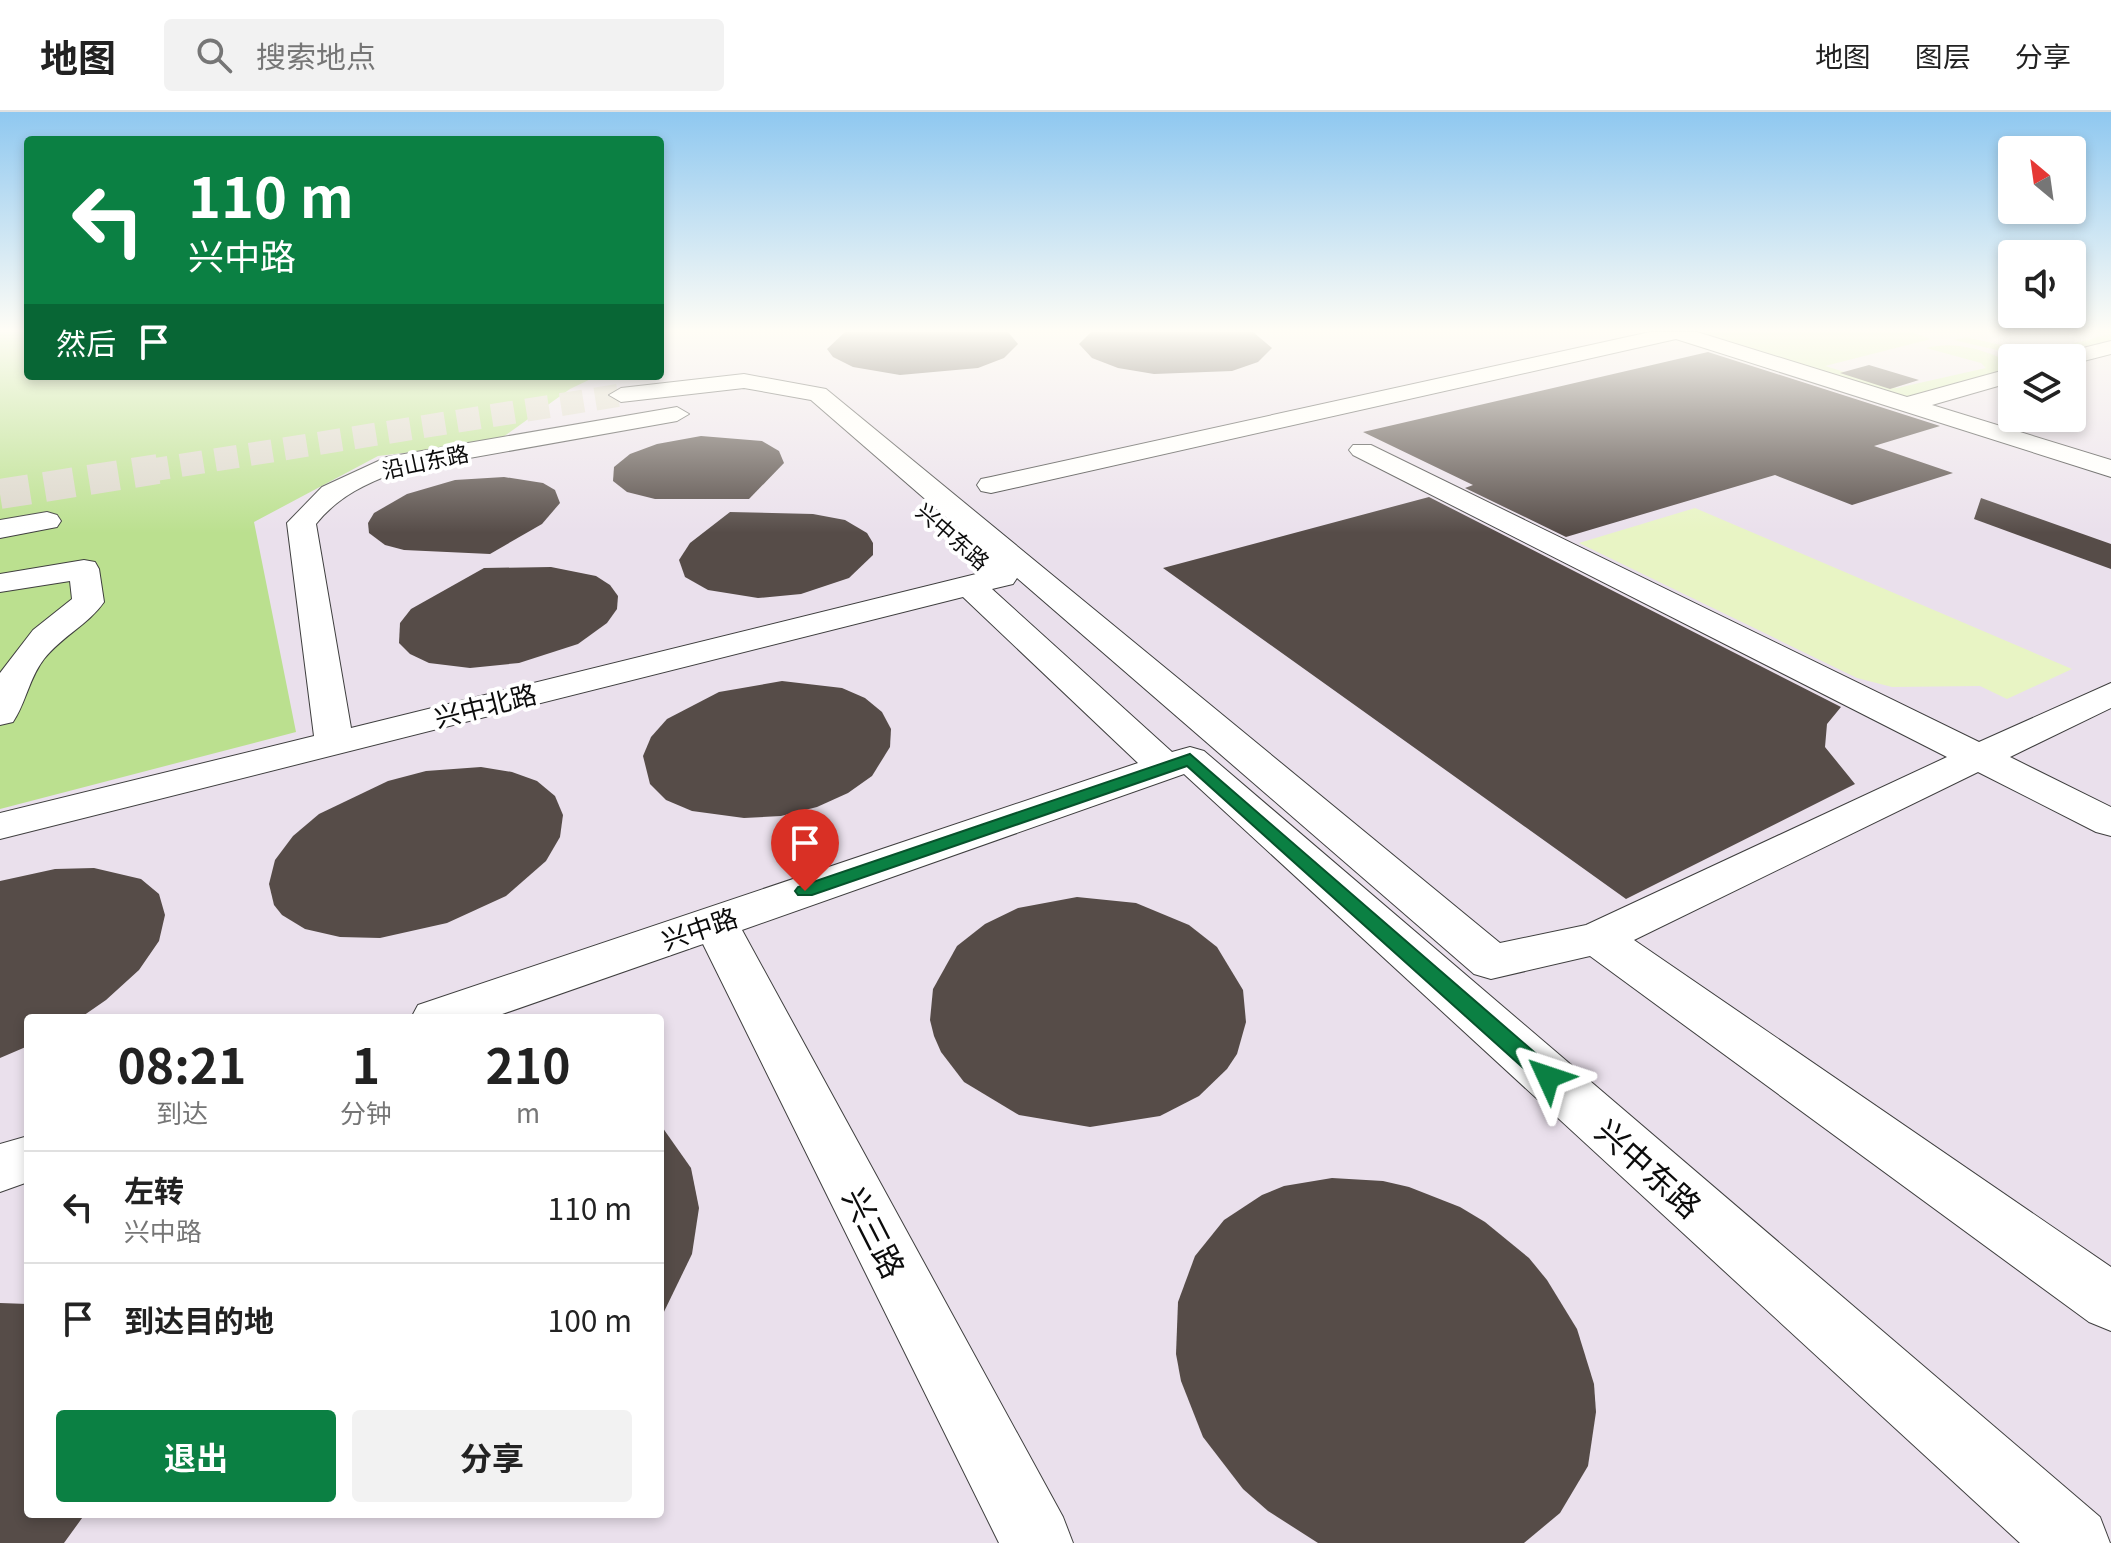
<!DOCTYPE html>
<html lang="zh">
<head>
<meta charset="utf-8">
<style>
	body { margin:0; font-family:Georgia,"Noto Sans SC",serif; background:#f2f2f2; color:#222; height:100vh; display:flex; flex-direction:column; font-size:30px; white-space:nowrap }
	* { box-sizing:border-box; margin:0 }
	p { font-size:26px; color:#767676 }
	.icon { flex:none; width:44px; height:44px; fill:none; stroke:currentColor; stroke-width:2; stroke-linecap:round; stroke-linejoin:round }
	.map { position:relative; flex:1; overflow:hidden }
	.drawer { position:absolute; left:24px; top:902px; width:640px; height:504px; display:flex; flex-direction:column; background:#fff; border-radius:8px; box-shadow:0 4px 12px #0003 }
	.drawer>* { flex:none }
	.hud { position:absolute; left:24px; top:24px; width:640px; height:244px; border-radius:8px; box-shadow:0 4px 12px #0003; background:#0b8043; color:#fff; overflow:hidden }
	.needle { width:52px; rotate:331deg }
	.tools { position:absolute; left:1998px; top:24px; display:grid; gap:16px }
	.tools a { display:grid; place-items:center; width:88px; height:88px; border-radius:8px; background:#fff; box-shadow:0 4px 12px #0003; font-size:40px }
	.pin { position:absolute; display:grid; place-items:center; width:68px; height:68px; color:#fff; margin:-82px -34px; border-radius:50% 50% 50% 0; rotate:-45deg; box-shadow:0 0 8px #0007 }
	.pin .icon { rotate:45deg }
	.me { position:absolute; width:88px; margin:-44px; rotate:312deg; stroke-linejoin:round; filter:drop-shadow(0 0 6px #0008) }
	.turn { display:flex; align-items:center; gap:28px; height:168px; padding:0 32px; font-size:36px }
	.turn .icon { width:104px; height:104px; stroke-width:2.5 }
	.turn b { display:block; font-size:56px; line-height:68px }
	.then { display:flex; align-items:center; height:76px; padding:0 32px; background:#0003; gap:16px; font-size:30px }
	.eta { display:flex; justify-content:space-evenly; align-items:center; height:136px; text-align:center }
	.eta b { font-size:48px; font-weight:700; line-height:56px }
	.primary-button { display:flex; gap:16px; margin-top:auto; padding:16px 32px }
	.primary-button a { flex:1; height:92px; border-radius:8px; background:#0b8043; color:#fff; font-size:32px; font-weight:700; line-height:92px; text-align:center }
	.primary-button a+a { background:#f2f2f2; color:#222 }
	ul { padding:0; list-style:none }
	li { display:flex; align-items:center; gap:24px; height:112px; padding:0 32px; border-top:2px solid #e0e0e0 }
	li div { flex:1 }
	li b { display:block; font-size:30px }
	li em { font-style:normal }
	header { display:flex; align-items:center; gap:48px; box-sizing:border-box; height:112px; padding:0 40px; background:#fff; border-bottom:2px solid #e0e0e0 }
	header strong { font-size:38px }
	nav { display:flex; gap:44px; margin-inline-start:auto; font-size:28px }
	.search { width:560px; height:72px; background:#f2f2f2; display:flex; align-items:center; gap:20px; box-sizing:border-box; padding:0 28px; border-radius:8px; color:#767676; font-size:30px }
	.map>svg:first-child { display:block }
	.industrial { fill:#eae0ec; fill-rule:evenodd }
	.green { fill:#d6edb2 }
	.forest { fill:#bbe08f }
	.pitch { fill:#e8f4c4 }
	.building { fill:#564c48 }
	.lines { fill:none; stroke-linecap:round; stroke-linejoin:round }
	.minor-tunnel-far1 { stroke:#dbd6ca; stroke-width:23; stroke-dasharray:23 12; stroke-linecap:butt }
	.minor-tunnel { stroke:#dbd6ca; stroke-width:30; stroke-dasharray:30 15; stroke-linecap:butt }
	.minor-casing { stroke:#3f3f3f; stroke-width:2 }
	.minor { fill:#fff; fill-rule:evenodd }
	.route { fill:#0b8043; stroke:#07532c; stroke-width:2 }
	.labels { text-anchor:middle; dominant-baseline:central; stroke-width:8; stroke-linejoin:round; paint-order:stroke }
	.far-street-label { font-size:22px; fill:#0c0c0c; stroke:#fff }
	.street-label { font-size:26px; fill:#0c0c0c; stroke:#fff }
	.near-street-label { font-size:32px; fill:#0c0c0c; stroke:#fff }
</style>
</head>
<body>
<header>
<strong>地图</strong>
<div class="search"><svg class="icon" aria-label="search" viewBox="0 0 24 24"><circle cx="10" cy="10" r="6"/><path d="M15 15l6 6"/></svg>搜索地点</div>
<nav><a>地图</a><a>图层</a><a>分享</a></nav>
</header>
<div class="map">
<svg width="2111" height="1431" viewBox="0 0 2111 1431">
	<rect width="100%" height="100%" fill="#fffaec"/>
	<path class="industrial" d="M660,220H2111V1431H0V349L593,264H660ZM2012,246H2072V306H2012ZM28,906H660V1402H28Z"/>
	<g class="green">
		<path d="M1706,220H1911L1931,227L1825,254L1897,276L1986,256L1981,251L1926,236C1954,228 1986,238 2012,251V256L1907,285L1702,223Z"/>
		<path d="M2111,222V230L2054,246H2031L1954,228L1966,225L2035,241Z"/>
	</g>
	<path class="forest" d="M0,220H28V264H597L570,277L496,330L378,344L254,410L296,620L0,697Z"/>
	<path class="pitch" d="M1695,396L2072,557L2007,587L1980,574L1892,575L1857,566L1579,431Z"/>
	<g class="building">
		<path d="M845,220H1008L1018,232L1004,246L978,256L900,263L853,255L833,245L827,237Z"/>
		<path d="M1091,220H1253L1272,236L1258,250L1232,259L1154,262L1118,256L1092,246L1079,232Z"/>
		<path d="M1708,240L1940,314L1874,334L1953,361L1852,393L1775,363L1566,425L1465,376L1473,373L1363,320Z"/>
		<path d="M1869,253L1919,268L1890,277L1840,261Z"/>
		<path d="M701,324L762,329L779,339L784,351L749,387H655L627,380L613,369L614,355L630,342L657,332Z"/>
		<path d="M504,365L543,371L555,378L560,391L542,412L490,442L404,438L385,433L369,421L368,411L374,401L407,382L455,368Z"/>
		<path d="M1429,385L1841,595L1827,612L1825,635L1855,672L1626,787L1163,456Z"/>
		<path d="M1981,386L2111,432V457L1974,407Z"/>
		<path d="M730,400L813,402L845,408L867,421L873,431V443L849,466L801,482L758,486L708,478L685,465L679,448L690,431Z"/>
		<path d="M551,455L596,464L610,473L618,484L617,497L607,511L578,532L519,551L470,556L429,551L410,542L399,531L400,511L411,497L484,456Z"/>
		<path d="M782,569L842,576L865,586L882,600L891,617L890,635L872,664L848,681L817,695L781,704L744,706L692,699L666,688L650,672L643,644L651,625L667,607L719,580Z"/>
		<path d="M481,655L512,660L537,669L555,684L563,703L560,725L546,749L506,784L447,811L380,826L340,825L305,817L282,803L274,793L269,772L275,748L293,724L319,702L388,669L426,659Z"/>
		<path d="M94,756L141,767L159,782L165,803L159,829L139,858L106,888L80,906H28V934L0,946V769L55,757Z"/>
		<path d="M1077,785L1136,791L1189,813L1217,835L1243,878L1246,910L1237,942L1227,957L1199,984L1160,1004L1090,1015L1019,1003L964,970L941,940L934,924L930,908L933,877L957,834L985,812L1018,796Z"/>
		<path d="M660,1012L691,1056L699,1096L692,1142L660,1208Z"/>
		<path d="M1332,1066L1383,1069L1409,1075L1460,1095L1485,1110L1529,1146L1547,1168L1577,1217L1594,1272L1596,1300L1588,1354L1560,1401L1524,1431H1318L1268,1399L1243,1377L1203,1325L1181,1269L1176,1242L1178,1190L1195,1144L1224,1108L1262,1083L1284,1074Z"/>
		<path d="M0,1191L28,1192V1402H85L64,1431H0Z"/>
	</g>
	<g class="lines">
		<path class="minor-tunnel-far1" d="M146,359L621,283"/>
		<path class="minor-tunnel" d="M0,382L158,357"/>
		<defs>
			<g id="minor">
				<path d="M1650,220H1697L1907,285L2012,256V270L1932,293L2111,348V365L1676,227L991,381L981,379L977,373L981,367L991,365Z"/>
				<path d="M2111,229V242L2072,252V246H2060L2063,241Z"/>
				<path d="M744,262L826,277L1500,831L1586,813L1947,645L1353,343L1349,338L1353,333H1371L1979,630L2111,571V596L2010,645L2111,695V724L2096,720L1978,660L1634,828L2111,1155V1219L2089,1210L1590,844L1491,867L1474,862L1017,466L1013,472L992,477L1172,640L1190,635L1204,639L2100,1405L2110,1431H2020L1184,662L742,818L1063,1405L1073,1431H999L703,832L491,906H411L418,893L1138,651L963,485L0,727V701L314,624L287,411L322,375L387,345L677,295L689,302L677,309L402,358C369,370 338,384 316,412L351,616L980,461L952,434L956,428L970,426L811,288L744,276L621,290L609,283L621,276Z"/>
				<path d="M47,400L57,403L61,409L57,415L0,426V408Z"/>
				<path d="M84,448L95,450L99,457L104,490C89,512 61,525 44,547C29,566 26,591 13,610L0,613V561L33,518L72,487L70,469L0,480V462Z"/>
				<path d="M28,1024V1070L0,1080V1032Z"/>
			</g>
		</defs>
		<use href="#minor" class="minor-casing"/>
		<use href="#minor" class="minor"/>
	</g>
	<linearGradient id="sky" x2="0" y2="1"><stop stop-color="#8fc8f0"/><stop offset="0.52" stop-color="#fffdf6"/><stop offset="1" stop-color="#fffdf6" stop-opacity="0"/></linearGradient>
	<rect width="2111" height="421" fill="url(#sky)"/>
	<path class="route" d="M1190,642L1556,959L1560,965L1556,971H1540L1187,654L812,783H798L795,779L798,775Z"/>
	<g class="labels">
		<g class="far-street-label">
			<text transform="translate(425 348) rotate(-12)">沿山东路</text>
			<text transform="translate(954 423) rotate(41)">兴中东路</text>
		</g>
		<g class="street-label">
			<text transform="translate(485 592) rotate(-14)">兴中北路</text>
			<text transform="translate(699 815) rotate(-19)">兴中路</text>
		</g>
		<g class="near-street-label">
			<text transform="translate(1650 1055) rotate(42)">兴中东路</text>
			<text transform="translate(876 1120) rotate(63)">兴三路</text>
		</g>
	</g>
</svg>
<div class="tools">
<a><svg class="needle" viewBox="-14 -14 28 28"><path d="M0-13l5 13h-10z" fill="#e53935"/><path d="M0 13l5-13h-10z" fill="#767676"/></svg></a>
<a><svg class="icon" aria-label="sound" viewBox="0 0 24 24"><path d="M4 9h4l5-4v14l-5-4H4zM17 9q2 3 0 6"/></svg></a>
<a><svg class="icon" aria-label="layers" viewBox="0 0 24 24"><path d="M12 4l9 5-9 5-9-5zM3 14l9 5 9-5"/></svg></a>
</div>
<div class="pin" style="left:805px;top:779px;background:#d93025"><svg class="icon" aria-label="arrive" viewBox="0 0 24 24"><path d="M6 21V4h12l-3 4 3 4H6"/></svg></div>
<svg class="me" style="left:1548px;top:965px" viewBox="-20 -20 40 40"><path d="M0-17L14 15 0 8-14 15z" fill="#0b8043" stroke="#fff" stroke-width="4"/></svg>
<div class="hud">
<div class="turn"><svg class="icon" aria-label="left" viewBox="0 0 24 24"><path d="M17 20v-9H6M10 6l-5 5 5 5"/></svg><div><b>110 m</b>兴中路</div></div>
<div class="then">然后<svg class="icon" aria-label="arrive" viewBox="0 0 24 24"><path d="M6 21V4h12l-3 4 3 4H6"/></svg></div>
</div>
<section class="drawer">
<div class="eta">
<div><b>08:21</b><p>到达</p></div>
<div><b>1</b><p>分钟</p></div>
<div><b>210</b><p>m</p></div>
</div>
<ul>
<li><svg class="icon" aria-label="left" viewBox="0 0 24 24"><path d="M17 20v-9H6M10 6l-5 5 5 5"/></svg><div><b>左转</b><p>兴中路</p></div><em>110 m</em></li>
<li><svg class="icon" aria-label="arrive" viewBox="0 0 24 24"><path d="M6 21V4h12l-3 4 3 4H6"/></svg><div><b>到达目的地</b></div><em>100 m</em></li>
</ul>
<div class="primary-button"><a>退出</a><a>分享</a></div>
</section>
</div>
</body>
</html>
